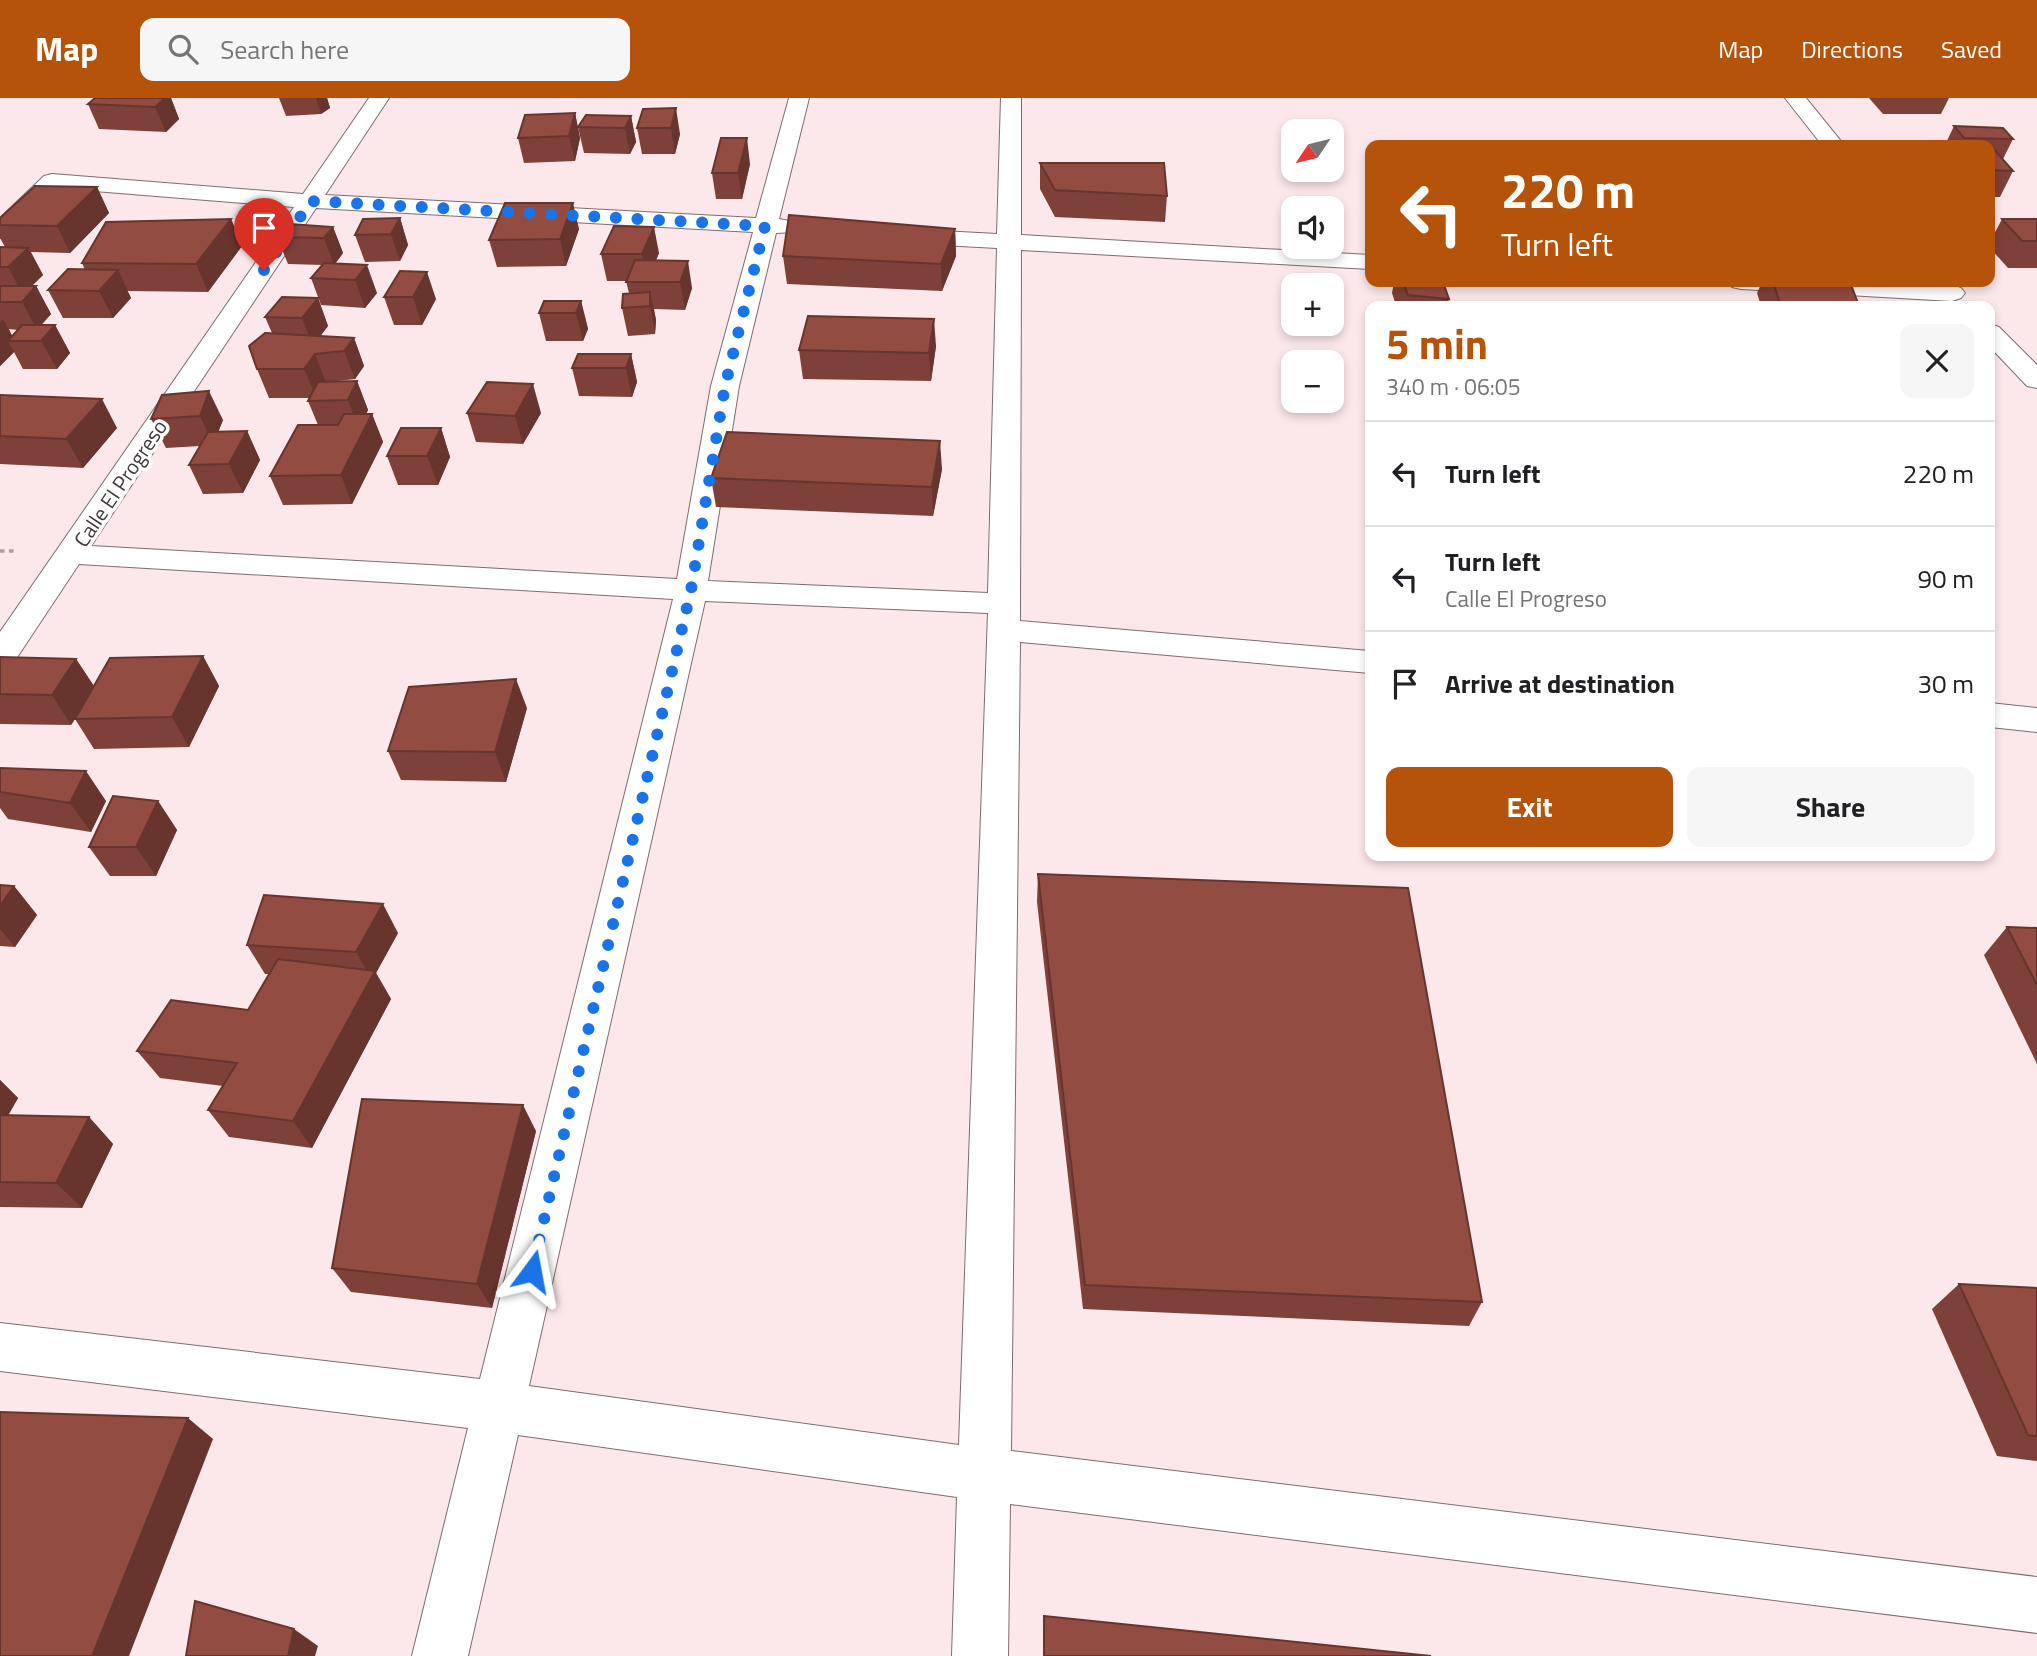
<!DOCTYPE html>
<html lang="en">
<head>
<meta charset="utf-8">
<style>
	body { margin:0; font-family:"Titillium Web",sans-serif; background:#f6f6f6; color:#202124; height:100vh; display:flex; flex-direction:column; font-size:26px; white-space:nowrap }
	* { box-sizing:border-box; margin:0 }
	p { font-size:23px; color:#757577 }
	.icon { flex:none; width:38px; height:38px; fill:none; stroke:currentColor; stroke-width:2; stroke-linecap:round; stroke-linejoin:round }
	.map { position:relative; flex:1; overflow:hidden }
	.side { position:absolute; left:1365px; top:203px; width:630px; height:560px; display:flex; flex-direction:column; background:#fff; border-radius:14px; box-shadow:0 4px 10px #0003 }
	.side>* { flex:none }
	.banner { position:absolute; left:1365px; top:42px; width:630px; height:147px; border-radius:14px; box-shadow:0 4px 10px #0003; background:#b45309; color:#fff; overflow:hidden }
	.needle { width:46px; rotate:235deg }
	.tools { position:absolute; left:1281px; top:21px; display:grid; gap:14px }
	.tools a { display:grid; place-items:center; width:63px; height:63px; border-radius:14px; background:#fff; box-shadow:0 4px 10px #0003; font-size:35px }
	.pin { position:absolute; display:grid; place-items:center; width:60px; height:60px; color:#fff; margin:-72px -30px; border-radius:50% 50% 50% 0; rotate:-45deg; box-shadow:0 0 7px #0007 }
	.pin .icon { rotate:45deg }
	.me { position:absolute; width:77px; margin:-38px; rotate:13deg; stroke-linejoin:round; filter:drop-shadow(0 0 5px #0008) }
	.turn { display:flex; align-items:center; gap:24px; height:147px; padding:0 21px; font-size:32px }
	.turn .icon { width:91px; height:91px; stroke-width:2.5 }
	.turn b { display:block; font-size:49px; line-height:60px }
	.round { display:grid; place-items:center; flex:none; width:74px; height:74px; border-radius:14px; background:#f6f6f6 }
	.overview { display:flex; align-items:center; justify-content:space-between; height:119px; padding:0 21px }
	h1 { font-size:42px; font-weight:700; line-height:52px; color:#b45309 }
	.primary-button { display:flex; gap:14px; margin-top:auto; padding:14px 21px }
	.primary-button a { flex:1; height:80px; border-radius:14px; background:#b45309; color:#fff; font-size:28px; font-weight:700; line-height:80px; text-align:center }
	.primary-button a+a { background:#f6f6f6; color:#202124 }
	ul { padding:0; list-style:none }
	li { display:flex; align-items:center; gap:21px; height:105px; padding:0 21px; border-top:2px solid #e0e0e0 }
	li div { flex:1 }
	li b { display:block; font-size:26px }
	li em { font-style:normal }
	header { display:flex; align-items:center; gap:42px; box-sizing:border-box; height:98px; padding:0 35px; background:#b45309; color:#fff }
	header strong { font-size:33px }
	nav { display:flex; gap:38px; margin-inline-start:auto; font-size:24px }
	.search { width:490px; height:63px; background:#f6f6f6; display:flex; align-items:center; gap:18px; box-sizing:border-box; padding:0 24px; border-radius:14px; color:#757577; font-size:26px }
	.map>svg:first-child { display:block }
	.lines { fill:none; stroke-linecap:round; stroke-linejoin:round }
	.street-casing { stroke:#7e6d70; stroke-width:2 }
	.path { stroke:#ac9d9f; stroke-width:3.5; stroke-dasharray:4.5 4.5; stroke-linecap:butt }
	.street { fill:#fff; fill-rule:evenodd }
	.wall { fill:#7e4139; fill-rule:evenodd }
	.shaded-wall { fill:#67352e }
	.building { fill:#934c42; stroke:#67352e; stroke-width:2 }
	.route { stroke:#1a73e8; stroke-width:12; stroke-dasharray:0 21.6 }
	.labels { text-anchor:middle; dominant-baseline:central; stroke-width:7; stroke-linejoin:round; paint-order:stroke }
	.far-street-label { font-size:21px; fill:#41393a; stroke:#fff }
</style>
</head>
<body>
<header>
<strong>Map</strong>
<div class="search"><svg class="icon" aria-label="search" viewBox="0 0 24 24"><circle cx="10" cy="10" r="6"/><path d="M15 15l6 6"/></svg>Search here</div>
<nav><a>Map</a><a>Directions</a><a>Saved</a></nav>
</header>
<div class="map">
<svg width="2037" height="1558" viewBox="0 0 2037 1558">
	<rect width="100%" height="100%" fill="#fce8eb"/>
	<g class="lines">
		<defs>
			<g id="street">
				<path d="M369,0H389L325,97L756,120L789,0H809L779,121L796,124L800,129L796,134L776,135L739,288L708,483L988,495L997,150L904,145L896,143L892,138L896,133L904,131L997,136L1001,0H1021V137L1370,157V171L1021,152L1020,523L1370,553V575L1020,544L1011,1353L2037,1479V1535L1010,1406L1008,1558H952L957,1399L518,1337L468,1558H412L468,1330L0,1273V1225L480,1281L673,501L79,466L12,567L0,570V534L294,109L57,90L8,138L0,140V120L44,78L52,76L303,96ZM316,110L753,134L711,288L677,481L91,448ZM705,503L988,515L959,1347L529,1288Z"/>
				<path d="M1785,0H1806L1844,47H1822Z"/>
				<path d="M1729,184H1880L1952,187L1961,190L1965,195L1961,200L1952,203L1741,191L1732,189Z"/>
				<path d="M1990,226L1999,229L2037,267V290L2027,288L1990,249Z"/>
				<path d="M1990,605L2037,610V634L1990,629Z"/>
			</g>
		</defs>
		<use href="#street" class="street-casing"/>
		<path class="path" d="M0,453H18"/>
		<use href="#street" class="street"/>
	</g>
	<g class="wall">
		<path d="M95,0H171L179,21L166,34L99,31L88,6Z"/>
		<path d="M279,0H327L330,10L321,16L286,18Z"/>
		<path d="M1869,0H1949L1941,16H1883Z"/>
		<path d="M643,11L680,36L675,56H642L637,30Z"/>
		<path d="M575,15L580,40L575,63L524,65L518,40Z"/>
		<path d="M631,18L636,44L630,56L584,55L578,29Z"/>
		<path d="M1954,28L2013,41L2003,61L2013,73L2000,99H1990V47H1935H1945Z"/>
		<path d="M1040,65L1167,98L1165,124L1055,119L1040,91Z"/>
		<path d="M750,66L742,101H716L712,75Z"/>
		<path d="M97,89L109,115L70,155L31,154L43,177L31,188H36L51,216L41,227H55L70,255L57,271H23L14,254L0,268V149H5L0,140V120ZM9,231L18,232L12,238Z"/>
		<path d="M400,120L408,147L400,163L365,164L355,137Z"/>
		<path d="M231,121L242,148L208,194L127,193L131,200L113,220H63L48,192L85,172L82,165Z"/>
		<path d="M2002,121H2037V170H2008L1990,150V144Z"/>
		<path d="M333,129L343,155L335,166L377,195L365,210L321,207L311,180L323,167L288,166L277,139Z"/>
		<path d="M579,131L566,168L497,169L489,142Z"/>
		<path d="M955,131L956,158L942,193L787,186L783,158Z"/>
		<path d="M659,155L656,162L692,190L685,212L654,211L656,222L655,236L628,238L622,210L629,195L626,183H607L601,156Z"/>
		<path d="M400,173L436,201L422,227H394L384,199Z"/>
		<path d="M1394,184H1443L1449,201L1447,208H1396L1392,195Z"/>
		<path d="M1762,184H1850L1859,208H1761L1757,195Z"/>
		<path d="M318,200L328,228L320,238L354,240L364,268L355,281L329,284L357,283L368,312L366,316H372L383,344L352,406L283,407L270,378L318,327L308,303L310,300H269L257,271L272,235L265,219Z"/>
		<path d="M581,203L588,231L583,243H546L539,215Z"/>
		<path d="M936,248L931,283L803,281L799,252Z"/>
		<path d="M631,256L637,284L632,299L579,298L572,270Z"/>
		<path d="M0,297L117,330L83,370L0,366Z"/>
		<path d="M162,297L223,322L218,334L247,333L260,362L243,395L203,396L189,367L200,348L166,350L151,321Z"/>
		<path d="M467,315H541L523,346L476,344Z"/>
		<path d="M441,330L450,359L438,387H398L387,358Z"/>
		<path d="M942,371L933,418L716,409L711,380Z"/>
		<path d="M203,558L219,588L189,649L94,651L75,621L71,627L0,626V559L76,561L94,588Z"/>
		<path d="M527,610L506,684L401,682L388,653Z"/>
		<path d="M0,670L106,703L91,734L8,721L0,710Z"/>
		<path d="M158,703L177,732L156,778H110L89,749Z"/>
		<path d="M1038,776L1482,1204L1469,1228L1083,1211L1037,804Z"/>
		<path d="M0,787L14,788L37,817L15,849L0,848Z"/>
		<path d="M2007,829L2037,830V966L1984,857Z"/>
		<path d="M398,835L376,875L391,901L312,1050L229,1039L208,1012L223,988L160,980L137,953L248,912L269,876H265L247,847Z"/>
		<path d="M0,982L18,1000L8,1017L89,1019L113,1046L82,1110L0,1109Z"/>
		<path d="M536,1033L492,1210L351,1194L332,1170Z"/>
		<path d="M1959,1186L2037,1190V1363L1997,1358L1932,1211Z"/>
	</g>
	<g class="shaded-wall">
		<path d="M165,0H171L179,21L166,34L155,9Z"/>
		<path d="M316,0H327L330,10L321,16Z"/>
		<path d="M676,10L680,36L675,56L671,30Z"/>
		<path d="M575,15L580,40L575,63L569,38Z"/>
		<path d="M631,18L636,44L630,56L625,30Z"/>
		<path d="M747,40L750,66L742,101L738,75Z"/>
		<path d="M97,89L109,115L70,155L57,128Z"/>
		<path d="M573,105L579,131L566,168L560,141Z"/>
		<path d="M400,120L408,147L400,163L391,136Z"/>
		<path d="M231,121L242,148L208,194L196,166Z"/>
		<path d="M333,129L343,155L334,167L324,140Z"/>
		<path d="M654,129L659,155L647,184L642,156Z"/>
		<path d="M955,131L956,158L942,193L941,166Z"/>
		<path d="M28,150L43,177L23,197L8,169Z"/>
		<path d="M688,163L692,190L685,212L680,184Z"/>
		<path d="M367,167L377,195L365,210L355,182Z"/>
		<path d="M118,172L131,200L113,220L99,193Z"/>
		<path d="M427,174L436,201L422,227L413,199Z"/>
		<path d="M36,188L51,216L37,232L22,204Z"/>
		<path d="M650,194L656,222L655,236L650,208Z"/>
		<path d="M318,200L328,228L313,248L302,220Z"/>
		<path d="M581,203L588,231L583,243L576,215Z"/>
		<path d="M3,221L15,243H8L14,254L0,268V224Z"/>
		<path d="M934,221L936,248L931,283L929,255Z"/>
		<path d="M55,227L70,255L57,271L41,243Z"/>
		<path d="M354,240L364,268L355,281L344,253Z"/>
		<path d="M315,256L326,284L316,299L304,271Z"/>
		<path d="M631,256L637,284L632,299L626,270Z"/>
		<path d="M357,283L368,312L359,331L348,302Z"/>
		<path d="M533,286L541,315L523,346L515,318Z"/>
		<path d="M209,293L223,322L213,347L200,318Z"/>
		<path d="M102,301L117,330L83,370L66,341Z"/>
		<path d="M372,316L383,344L352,406L341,377Z"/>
		<path d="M441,330L450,359L438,387L427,358Z"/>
		<path d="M247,333L260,362L243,395L229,366Z"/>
		<path d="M940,343L942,371L933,418L932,389Z"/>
		<path d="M203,558L219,588L189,649L172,619Z"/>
		<path d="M76,561L95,590L71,627L52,597Z"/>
		<path d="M516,581L527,610L506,684L495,654Z"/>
		<path d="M86,673L106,703L91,734L70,705Z"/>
		<path d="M158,703L177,732L156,778L136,749Z"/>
		<path d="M14,788L37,817L15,849L0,831V808Z"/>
		<path d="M383,806L398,835L376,875L391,901L312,1050L293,1023L371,880L356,854Z"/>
		<path d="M0,982L18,1000L0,1032Z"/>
		<path d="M523,1007L536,1033L492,1210L477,1186Z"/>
		<path d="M89,1019L113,1046L82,1110L56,1085Z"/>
		<path d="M188,1320L213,1341L129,1558H92Z"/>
		<path d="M294,1531L318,1548L315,1558H288Z"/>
	</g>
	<g class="building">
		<path d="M95,0H165L155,9L88,6Z"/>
		<path d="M676,10L671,30H637L643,11Z"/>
		<path d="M575,15L569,38L518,40L525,17Z"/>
		<path d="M586,17L631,18L625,30L578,29Z"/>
		<path d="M1954,28L2003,30L2013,41L1964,40Z"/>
		<path d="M721,40H747L738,75H712Z"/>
		<path d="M1990,48H1991L2013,73L1990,72Z"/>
		<path d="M1040,65H1164L1167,98L1055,92Z"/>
		<path d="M35,88L97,89L57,128L0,127V120Z"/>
		<path d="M505,105H573L560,141L489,142Z"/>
		<path d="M789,117L955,131L941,166L783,158Z"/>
		<path d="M400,120L391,136L355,137L363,121Z"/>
		<path d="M231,121L196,166L82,165L106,124Z"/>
		<path d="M2002,121H2037V143H2022Z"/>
		<path d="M290,126L333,129L324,140L277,139Z"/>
		<path d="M614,128L654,129L642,156H601Z"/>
		<path d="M0,149L28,150L8,169H0Z"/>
		<path d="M635,162L688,163L680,184H626Z"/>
		<path d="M324,165L367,167L355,182L311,180Z"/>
		<path d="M68,171L118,172L99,193L48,192Z"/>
		<path d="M400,173L427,174L413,199H384Z"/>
		<path d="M1403,184H1443L1449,201L1408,197Z"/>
		<path d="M1773,184H1850L1859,208H1781Z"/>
		<path d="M0,188H36L22,204H0Z"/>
		<path d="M650,194V208L622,210L623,196Z"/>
		<path d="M282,199L318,200L302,220L265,219Z"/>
		<path d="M544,203H581L576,215H539Z"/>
		<path d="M808,218L934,221L929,255L799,252Z"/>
		<path d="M22,227H55L41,243H8Z"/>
		<path d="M265,235L354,240L344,253L315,256L304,271H257L249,248Z"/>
		<path d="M578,256H631L626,270H572Z"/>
		<path d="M357,283L348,302L308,303L318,284Z"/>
		<path d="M487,284L533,286L515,318L467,315Z"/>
		<path d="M209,293L200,318L151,321L162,297Z"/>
		<path d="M0,297L102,301L66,341L0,338Z"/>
		<path d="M344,316H372L341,377L270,378L298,327H338Z"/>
		<path d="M401,330H441L427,358H387Z"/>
		<path d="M247,333L229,366L189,367L208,334Z"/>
		<path d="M727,334L940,343L932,389L711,380Z"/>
		<path d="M203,558L172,619L75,621L110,560Z"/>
		<path d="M0,559L76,561L52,597L0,596Z"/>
		<path d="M516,581L495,654L388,653L409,589Z"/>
		<path d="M0,670L86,673L70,705L0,694Z"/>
		<path d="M113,698L158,703L136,749H89Z"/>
		<path d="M1038,776L1408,790L1482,1204L1085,1187Z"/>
		<path d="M0,787L14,788L0,808Z"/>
		<path d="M264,797L383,806L356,854L247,847Z"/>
		<path d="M2007,829L2037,830V887Z"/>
		<path d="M278,861L375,873L293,1023L208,1012L237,965L137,953L171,902L248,912Z"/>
		<path d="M362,1001L523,1007L477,1186L332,1170Z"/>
		<path d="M0,1017L89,1019L56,1085L0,1084Z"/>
		<path d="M1959,1186L2037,1190V1338L2028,1337Z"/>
		<path d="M0,1314L188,1320L92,1558H0Z"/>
		<path d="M195,1503L294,1531L288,1558H186Z"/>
		<path d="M1044,1518L1431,1558H1044Z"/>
	</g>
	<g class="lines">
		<path class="route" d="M264,172L311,103L765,128L725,288L691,492L532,1173"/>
	</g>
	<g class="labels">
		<g class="far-street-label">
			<text transform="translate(120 385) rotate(-56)">Calle El Progreso</text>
		</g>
	</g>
</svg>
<div class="tools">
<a><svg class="needle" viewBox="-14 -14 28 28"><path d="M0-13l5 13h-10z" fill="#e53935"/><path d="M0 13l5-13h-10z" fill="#757577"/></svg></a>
<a><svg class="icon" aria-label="sound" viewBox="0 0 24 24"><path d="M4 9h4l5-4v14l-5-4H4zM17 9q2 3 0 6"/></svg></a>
<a>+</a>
<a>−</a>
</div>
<div class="pin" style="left:264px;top:172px;background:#d93025"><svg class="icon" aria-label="arrive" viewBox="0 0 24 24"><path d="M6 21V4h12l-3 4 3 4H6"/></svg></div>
<svg class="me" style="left:532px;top:1173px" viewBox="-20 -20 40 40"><path d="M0-17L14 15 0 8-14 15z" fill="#1a73e8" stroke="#fff" stroke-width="4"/></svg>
<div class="banner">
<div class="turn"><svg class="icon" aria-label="left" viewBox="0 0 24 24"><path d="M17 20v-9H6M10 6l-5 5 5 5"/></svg><div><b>220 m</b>Turn left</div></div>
</div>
<section class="side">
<div class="overview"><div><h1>5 min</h1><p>340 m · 06:05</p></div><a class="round"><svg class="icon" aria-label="close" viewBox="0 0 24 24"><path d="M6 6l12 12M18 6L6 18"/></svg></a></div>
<ul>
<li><svg class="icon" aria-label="left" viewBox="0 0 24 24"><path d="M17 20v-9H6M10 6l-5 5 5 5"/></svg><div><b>Turn left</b></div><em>220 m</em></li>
<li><svg class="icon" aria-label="left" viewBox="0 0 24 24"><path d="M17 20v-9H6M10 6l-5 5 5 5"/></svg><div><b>Turn left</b><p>Calle El Progreso</p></div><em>90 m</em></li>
<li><svg class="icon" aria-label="arrive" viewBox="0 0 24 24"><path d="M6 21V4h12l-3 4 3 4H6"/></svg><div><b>Arrive at destination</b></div><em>30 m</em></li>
</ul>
<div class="primary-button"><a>Exit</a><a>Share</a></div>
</section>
</div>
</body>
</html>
